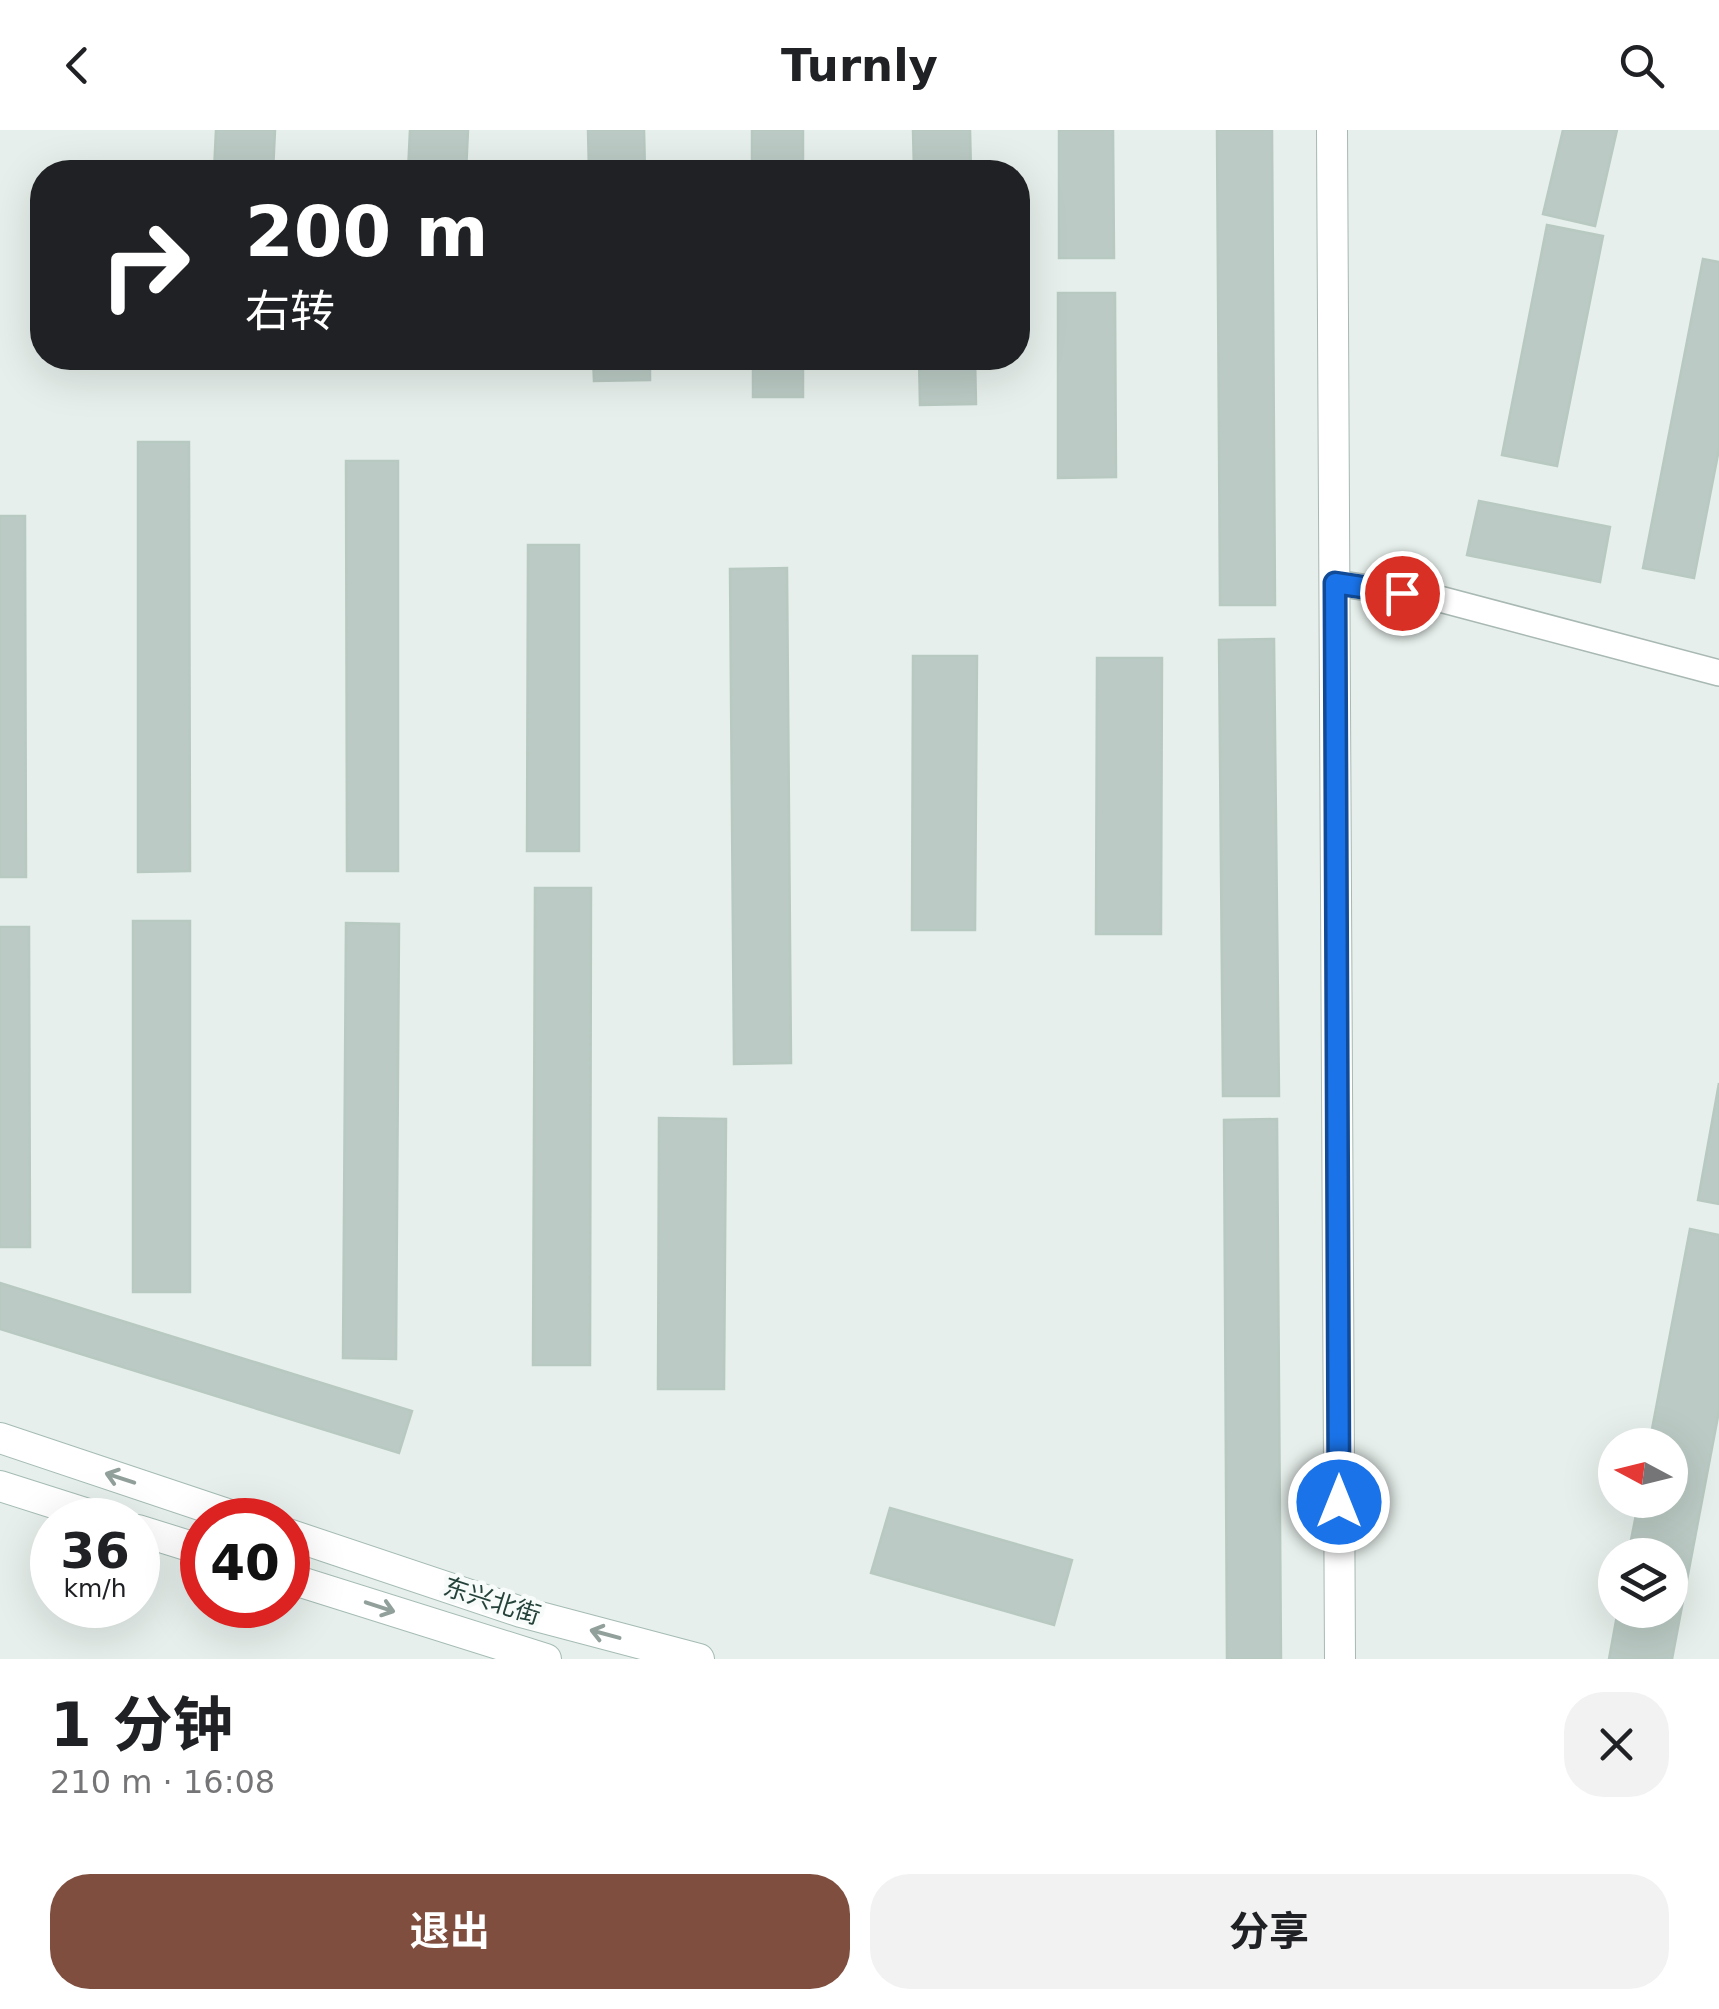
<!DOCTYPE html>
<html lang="zh">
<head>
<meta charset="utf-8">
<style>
	body { margin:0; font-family:"DejaVu Sans","Noto Sans SC",sans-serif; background:#f2f2f2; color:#202124; height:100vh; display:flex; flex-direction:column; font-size:38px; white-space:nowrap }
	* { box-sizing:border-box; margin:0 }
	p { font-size:32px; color:#757577 }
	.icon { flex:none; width:55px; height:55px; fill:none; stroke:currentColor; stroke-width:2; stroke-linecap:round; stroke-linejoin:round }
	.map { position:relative; height:1529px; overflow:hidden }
	.panel { display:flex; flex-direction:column; background:#fff; flex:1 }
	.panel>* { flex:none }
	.guide { position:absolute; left:30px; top:30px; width:1000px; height:210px; border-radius:40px; box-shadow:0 10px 40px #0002; background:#202124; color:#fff; overflow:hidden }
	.needle { width:65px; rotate:277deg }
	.tools { position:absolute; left:1598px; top:1298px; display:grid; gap:20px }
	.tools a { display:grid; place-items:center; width:90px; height:90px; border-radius:50%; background:#fff; box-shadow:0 10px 40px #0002; font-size:50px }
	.speed { position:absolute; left:30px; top:1368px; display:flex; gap:20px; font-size:50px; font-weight:700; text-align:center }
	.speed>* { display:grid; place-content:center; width:130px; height:130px; border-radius:50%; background:#fff; box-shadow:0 10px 40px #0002; line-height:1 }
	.speed small { font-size:25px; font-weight:400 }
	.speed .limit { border:15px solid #d22; background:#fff; color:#111 }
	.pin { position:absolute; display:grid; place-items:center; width:85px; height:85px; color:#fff; margin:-42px; border:5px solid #fff; border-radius:50%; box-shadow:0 2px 10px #0007 }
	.me { position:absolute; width:110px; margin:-55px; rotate:0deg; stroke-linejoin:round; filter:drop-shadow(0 0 8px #0008) }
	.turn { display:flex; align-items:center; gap:35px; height:210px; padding:0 50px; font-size:45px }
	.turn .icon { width:130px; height:130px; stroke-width:2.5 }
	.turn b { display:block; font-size:70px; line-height:85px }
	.round { display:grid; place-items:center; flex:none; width:105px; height:105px; border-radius:40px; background:#f2f2f2 }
	.summary { display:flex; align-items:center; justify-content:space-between; height:170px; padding:0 50px }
	h1 { font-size:60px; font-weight:700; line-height:75px }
	.button { display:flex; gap:20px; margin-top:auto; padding:20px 50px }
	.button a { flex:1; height:115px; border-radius:40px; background:#7f4e3f; color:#fff; font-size:40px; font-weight:700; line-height:115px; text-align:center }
	.button a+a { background:#f2f2f2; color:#202124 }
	header { display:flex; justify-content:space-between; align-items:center; height:130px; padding:0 50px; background:#fff; font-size:45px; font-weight:700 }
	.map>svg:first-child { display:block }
	.building { fill:#bbcac4; stroke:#b8c9c2; stroke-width:2.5 }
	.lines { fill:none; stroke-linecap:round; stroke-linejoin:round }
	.minor-casing { stroke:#a8b8b2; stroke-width:28 }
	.tertiary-casing { stroke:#a8b8b2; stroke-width:32 }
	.secondary-casing { stroke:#a4bbb3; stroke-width:32 }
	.minor { stroke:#fff; stroke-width:25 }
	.tertiary { stroke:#fff; stroke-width:30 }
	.secondary { stroke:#fff; stroke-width:30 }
	.oneway { stroke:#92a09c }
	.route-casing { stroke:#114b97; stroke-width:25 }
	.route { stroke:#1a73e8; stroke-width:18 }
	.labels { text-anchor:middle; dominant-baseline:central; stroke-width:9; stroke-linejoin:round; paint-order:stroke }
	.street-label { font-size:25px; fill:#24423a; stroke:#f7fbf9 }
</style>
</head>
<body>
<header><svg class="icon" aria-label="back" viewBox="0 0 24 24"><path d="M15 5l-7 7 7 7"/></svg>Turnly<svg class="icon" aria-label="search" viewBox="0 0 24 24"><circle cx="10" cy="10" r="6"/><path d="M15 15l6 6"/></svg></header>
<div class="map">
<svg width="1719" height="1529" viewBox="0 0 1719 1529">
	<rect width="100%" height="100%" fill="#e6efeb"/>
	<g class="building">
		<path d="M216,0H275L273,42H214Z"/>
		<path d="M410,0H468L466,42H408Z"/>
		<path d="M588,0H644L645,42H589Z"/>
		<rect x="752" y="0" width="51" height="42"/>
		<path d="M913,0H970L971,42H914Z"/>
		<path d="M1059,0H1113L1114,128H1059Z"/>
		<path d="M1217,0H1272L1275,475H1220Z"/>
		<path d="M1563,0H1617L1595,96L1543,84Z"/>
		<path d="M1547,95L1603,106L1557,336L1502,325Z"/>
		<path d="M1703,129L1719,132V319L1694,448L1643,438Z"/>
		<path d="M1058,163H1115L1116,347L1058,348Z"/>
		<path d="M593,228H650V250L594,251Z"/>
		<rect x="753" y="228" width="50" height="39"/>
		<path d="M919,228H975L976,274L920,275Z"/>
		<path d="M138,312H189L190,741L138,742Z"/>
		<path d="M346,331H398V741H347Z"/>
		<path d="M1479,371L1610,397L1600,452L1467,425Z"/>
		<path d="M0,386H25L26,747H0Z"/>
		<path d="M528,415H579V721H527Z"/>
		<path d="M787,438L791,933L734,934L730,439Z"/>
		<path d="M1274,509L1279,966H1223L1219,510Z"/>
		<path d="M913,526H977L975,800H912Z"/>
		<path d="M1097,528H1162L1161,804H1096Z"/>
		<path d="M535,758H591L590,1235H533Z"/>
		<rect x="133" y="791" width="57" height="371"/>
		<path d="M346,793L399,794L396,1229L343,1228Z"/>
		<path d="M0,797H29L30,1117H0Z"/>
		<path d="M1719,953V1074L1698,1070Z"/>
		<path d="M659,988L726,989L724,1259H658Z"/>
		<path d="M1277,989L1281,1529H1227L1224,990Z"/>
		<path d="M1690,1099L1719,1105V1281L1672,1529H1609L1618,1480H1670V1425H1628L1639,1370H1670V1315H1649Z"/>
		<path d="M0,1153L412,1281L399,1323L0,1199Z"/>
		<path d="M890,1378L1072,1430L1054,1495L871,1443Z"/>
	</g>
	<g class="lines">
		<defs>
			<path id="minor" d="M1335,453L1436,468L1719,543"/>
			<path id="tertiary" d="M1332,0L1340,1529"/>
			<g id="secondary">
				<path d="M0,1308L245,1390"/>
				<path d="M0,1356L107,1390"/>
				<path d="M138,1400L202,1420"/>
				<path d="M288,1404L521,1482L699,1529"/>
				<path d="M288,1448L546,1529"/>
			</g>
		</defs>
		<use href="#minor" class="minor-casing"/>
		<use href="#tertiary" class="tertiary-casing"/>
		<use href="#secondary" class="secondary-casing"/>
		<use href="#minor" class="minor"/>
		<use href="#tertiary" class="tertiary"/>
		<use href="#secondary" class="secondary"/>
	</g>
	<defs><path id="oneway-shaft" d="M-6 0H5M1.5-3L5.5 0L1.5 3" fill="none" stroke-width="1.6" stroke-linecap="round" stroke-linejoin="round" transform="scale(2.5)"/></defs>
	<g class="oneway">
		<use href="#oneway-shaft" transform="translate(120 1348) rotate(-162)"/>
		<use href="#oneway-shaft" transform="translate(380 1477) rotate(18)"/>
		<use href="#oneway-shaft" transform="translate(605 1504) rotate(-165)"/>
	</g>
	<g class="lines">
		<defs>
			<path id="route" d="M1339,1372L1335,453L1402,463"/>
		</defs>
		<use href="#route" class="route-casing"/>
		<use href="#route" class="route"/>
	</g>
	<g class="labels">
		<g class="street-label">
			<text transform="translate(492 1471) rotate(18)">东兴北街</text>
		</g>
	</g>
</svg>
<div class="tools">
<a><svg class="needle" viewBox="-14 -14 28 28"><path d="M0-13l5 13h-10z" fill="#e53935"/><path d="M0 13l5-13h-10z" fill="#757577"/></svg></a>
<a><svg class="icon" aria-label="layers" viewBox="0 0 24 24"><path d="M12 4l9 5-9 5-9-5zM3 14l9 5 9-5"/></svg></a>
</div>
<div class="speed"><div>36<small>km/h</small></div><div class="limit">40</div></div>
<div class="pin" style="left:1402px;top:463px;background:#d93025"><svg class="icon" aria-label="arrive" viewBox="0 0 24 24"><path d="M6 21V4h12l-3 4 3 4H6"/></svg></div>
<svg class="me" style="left:1339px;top:1372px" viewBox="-20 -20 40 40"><circle r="17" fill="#1a73e8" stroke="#fff" stroke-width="3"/><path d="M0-11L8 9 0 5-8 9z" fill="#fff"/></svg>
<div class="guide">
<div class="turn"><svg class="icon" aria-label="right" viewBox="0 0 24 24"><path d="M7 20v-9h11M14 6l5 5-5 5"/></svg><div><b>200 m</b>右转</div></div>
</div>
</div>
<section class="panel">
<div class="summary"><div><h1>1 分钟</h1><p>210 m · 16:08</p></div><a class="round"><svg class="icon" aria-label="close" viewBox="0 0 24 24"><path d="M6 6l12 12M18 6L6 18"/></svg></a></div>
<div class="button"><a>退出</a><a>分享</a></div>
</section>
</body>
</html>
